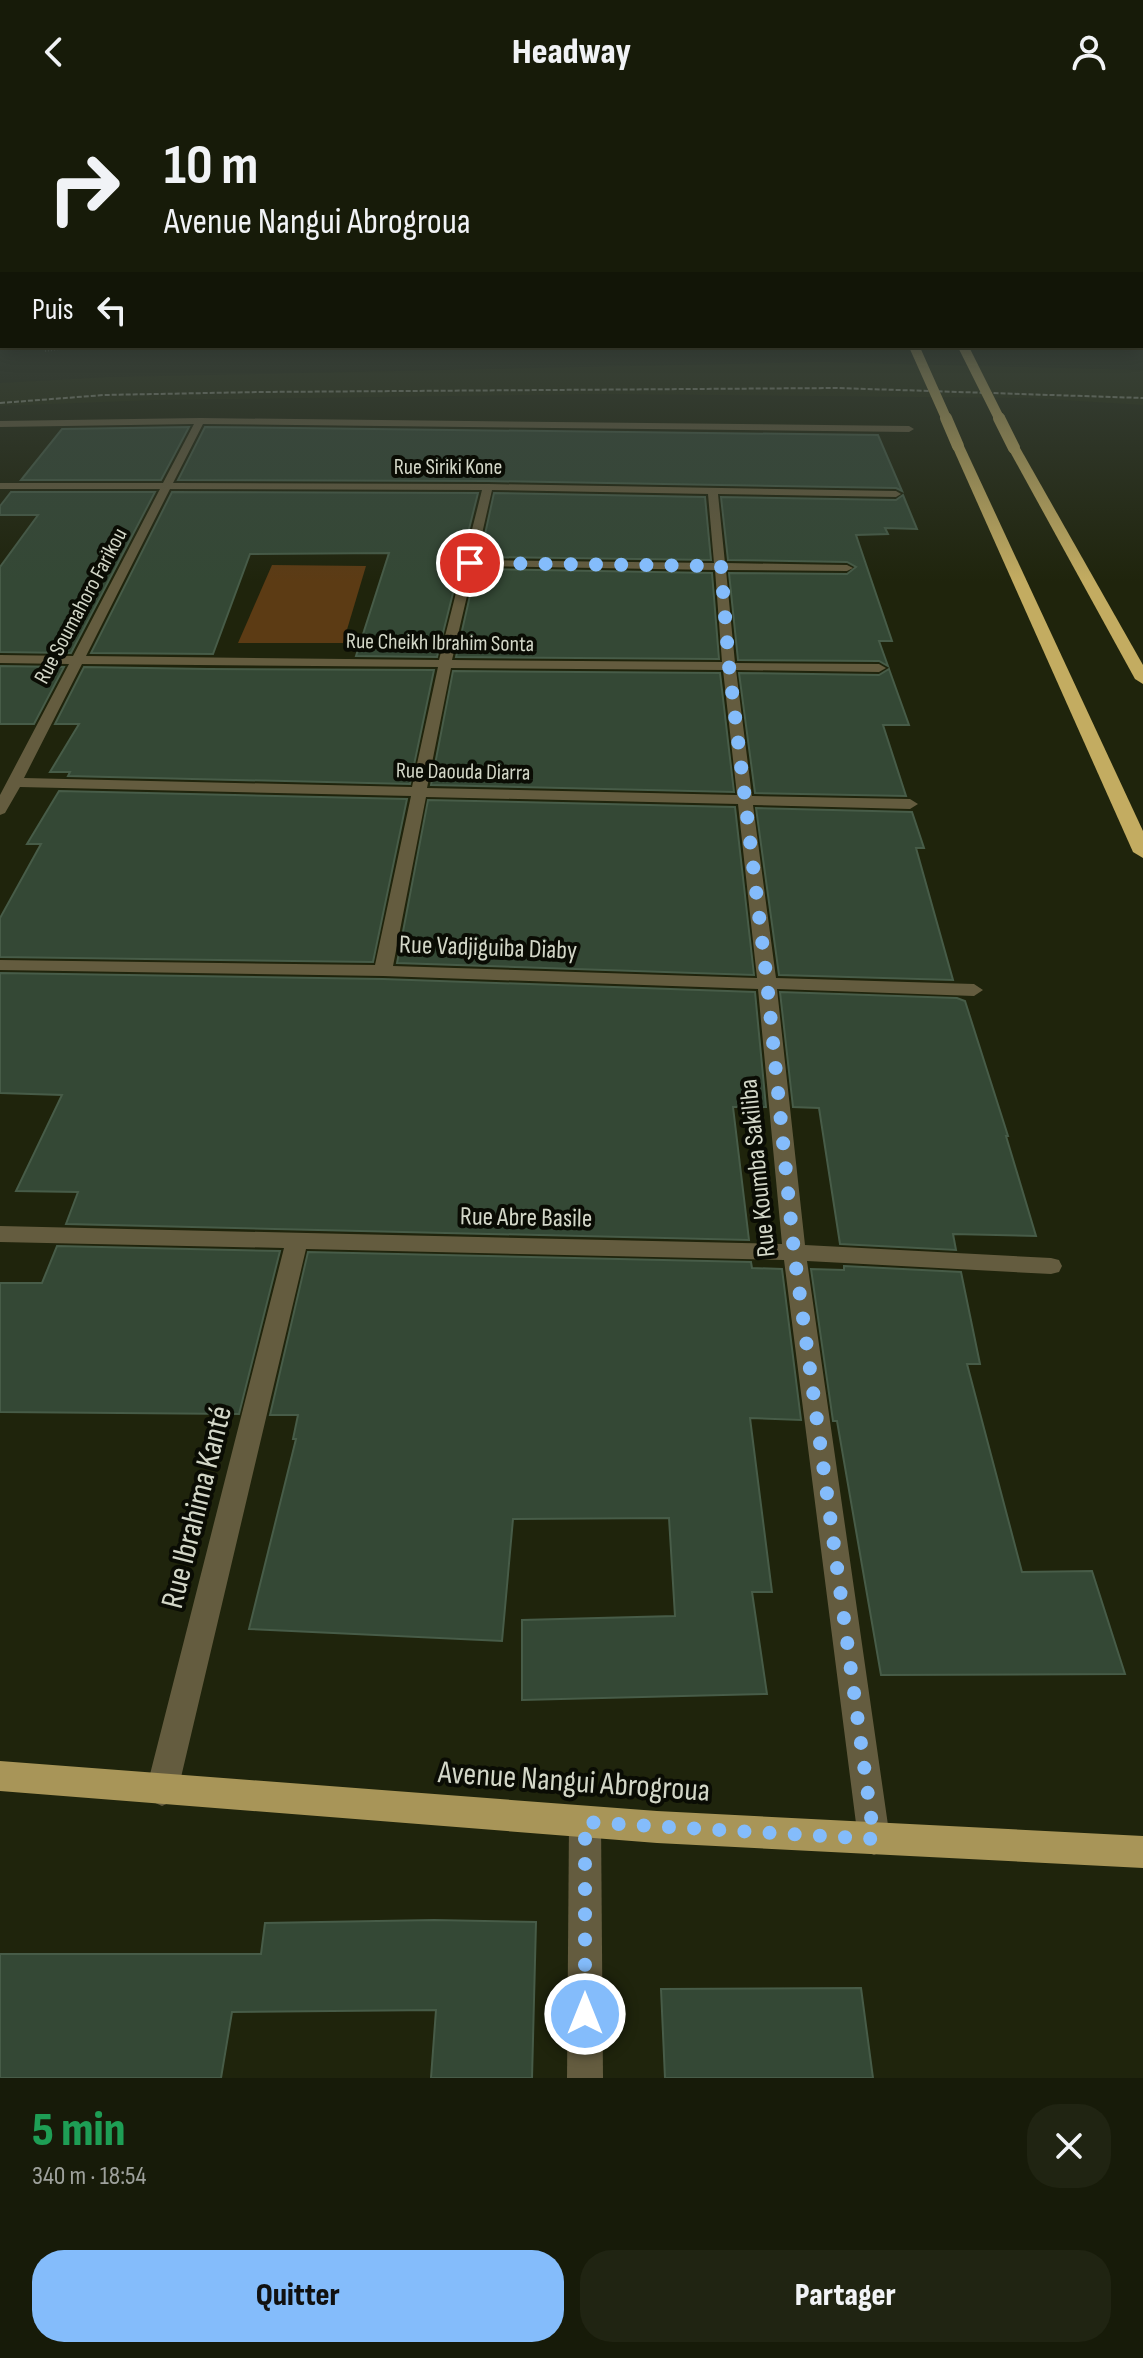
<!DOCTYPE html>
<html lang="fr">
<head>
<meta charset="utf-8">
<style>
	body { margin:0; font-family:"Sofia Sans Condensed",sans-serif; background:#202412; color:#f1f3f6; height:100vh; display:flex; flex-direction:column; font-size:30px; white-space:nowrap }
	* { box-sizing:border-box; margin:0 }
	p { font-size:26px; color:#9ea19c }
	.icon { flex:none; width:44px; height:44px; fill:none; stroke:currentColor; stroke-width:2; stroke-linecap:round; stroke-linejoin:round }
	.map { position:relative; height:1974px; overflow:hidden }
	.panel { display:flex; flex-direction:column; background:#171b09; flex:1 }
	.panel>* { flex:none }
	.hud { position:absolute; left:0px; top:0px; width:1144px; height:244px; box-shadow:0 4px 20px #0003,0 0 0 2px #36392a; background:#171b09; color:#f1f3f6; overflow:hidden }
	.pin { position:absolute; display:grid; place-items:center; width:68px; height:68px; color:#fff; margin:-34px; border:4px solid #fff; border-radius:50%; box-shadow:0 2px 8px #0007 }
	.me { position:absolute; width:88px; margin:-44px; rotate:0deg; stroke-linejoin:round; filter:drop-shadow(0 0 6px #0008) }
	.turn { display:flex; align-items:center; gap:28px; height:168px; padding:0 32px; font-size:36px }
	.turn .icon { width:104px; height:104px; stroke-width:2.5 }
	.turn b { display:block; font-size:56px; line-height:68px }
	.then { display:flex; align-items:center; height:76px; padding:0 32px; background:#0003; gap:16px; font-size:30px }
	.round { display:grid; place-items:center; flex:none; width:84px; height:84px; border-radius:32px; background:#202412 }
	.headline { display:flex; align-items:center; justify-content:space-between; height:136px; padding:0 32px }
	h1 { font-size:48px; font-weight:800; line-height:60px; color:#1e9e55 }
	.action { display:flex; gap:16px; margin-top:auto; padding:16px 32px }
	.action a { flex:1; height:92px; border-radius:32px; background:#84bcfb; color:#111; font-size:32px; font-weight:800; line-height:92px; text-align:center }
	.action a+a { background:#202412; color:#f1f3f6 }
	header { display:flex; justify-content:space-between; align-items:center; height:104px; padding:0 32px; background:#171b09; font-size:36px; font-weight:800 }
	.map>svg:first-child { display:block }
	.built { fill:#252b0c }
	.green { fill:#5c3b14 }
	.building { fill:#344835; stroke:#475c48; stroke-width:2 }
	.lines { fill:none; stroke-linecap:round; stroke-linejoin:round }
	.path { stroke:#5a5e49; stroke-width:2; stroke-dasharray:1 2; stroke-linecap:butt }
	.minor { fill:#645c3f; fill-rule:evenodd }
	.major { fill:#a89558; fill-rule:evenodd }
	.highway { fill:#c3ac61; fill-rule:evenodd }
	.rail { stroke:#939785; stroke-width:2; stroke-dasharray:5 2; stroke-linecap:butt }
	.highway-bridge-far1 { stroke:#c3ac61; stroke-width:10 }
	.highway-bridge { stroke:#c3ac61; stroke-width:12 }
	.route { stroke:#84bcfb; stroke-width:14; stroke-dasharray:0 25.2 }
	.labels { text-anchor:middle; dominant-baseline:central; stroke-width:8; stroke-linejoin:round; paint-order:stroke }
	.far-street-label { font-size:22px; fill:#d3d7c8; stroke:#0a0c04 }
	.street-label { font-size:26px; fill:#d3d7c8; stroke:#0a0c04 }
	.near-street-label { font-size:32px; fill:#d3d7c8; stroke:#0a0c04 }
</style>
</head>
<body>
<header><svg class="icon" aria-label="back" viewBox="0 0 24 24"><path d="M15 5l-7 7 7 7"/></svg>Headway<svg class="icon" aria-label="person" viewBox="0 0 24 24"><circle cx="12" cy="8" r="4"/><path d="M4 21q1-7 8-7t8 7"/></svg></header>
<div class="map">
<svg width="1143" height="1974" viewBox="0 0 1143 1974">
	<rect width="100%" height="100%" fill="#1f240c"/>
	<path class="built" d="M823,258L1143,266V301L1030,294L599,290L155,296L0,302V279L109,273Z"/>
	<path class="green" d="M272,461L366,462L343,539H238Z"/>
	<g class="building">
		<path d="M189,323L161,376H21L62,325Z"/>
		<path d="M205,323L878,331L902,387L896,384L488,377L178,376Z"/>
		<path d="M11,388H155L71,549L0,548V463L38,411H0V402Z"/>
		<path d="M172,388L478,389L437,553L356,552L389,449L250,450L213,550L91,549Z"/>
		<path d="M494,389L705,393L711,456L480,453Z"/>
		<path d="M903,391L917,425L885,424L888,430L856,431L892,537H879L888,562L879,557L738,556L729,469L847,470L856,463L847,458L728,456L721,393L896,396Z"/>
		<path d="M476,465L712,469L719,555L456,553Z"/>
		<path d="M0,562L64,563L34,620H0Z"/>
		<path d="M84,563L208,565L434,566L410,680L68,672L70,668H50L79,620H55Z"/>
		<path d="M889,565L909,621H883L906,692L755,689L739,569L879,571Z"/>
		<path d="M453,567L720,569L734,688L431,681Z"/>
		<path d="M59,687L407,695L373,858L0,853V814L41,740H27Z"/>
		<path d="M428,696L735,703L754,871L397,859Z"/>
		<path d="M756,704L912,708L924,744H916L953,876L779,871Z"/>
		<path d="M0,869L383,875L755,888L766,1003H733L749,1136L66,1120L78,1088L16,1087L62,991L0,989Z"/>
		<path d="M780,888L957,894L965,897L1008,1032H1006L1036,1132L953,1130L956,1146L840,1140L819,1004L793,1003Z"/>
		<path d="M57,1142L280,1147L239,1310L0,1308V1179H42Z"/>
		<path d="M308,1148L751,1158L752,1164L782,1165L801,1316L750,1314L772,1488H752L767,1590L522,1596V1516L675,1512L669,1414L513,1415L502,1537L249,1525L296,1335H293L298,1311H270Z"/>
		<path d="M844,1162L961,1168L980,1260H967L1022,1468L1092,1467L1125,1570L881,1571L837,1317H833L811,1165L844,1166Z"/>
		<path d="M434,1816L536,1818L532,1974H431L436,1906L232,1908L221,1974H0V1850H261L265,1819Z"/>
		<path d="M861,1884L873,1974H665L661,1885Z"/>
	</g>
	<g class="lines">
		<path class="path" d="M45,247L80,242"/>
		<g class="minor">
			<rect x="0" y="235" width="2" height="4"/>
			<path d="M200,314L909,322L914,325L909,328L203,320L173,379L488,380L896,387L901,390L896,393L718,390L725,459L847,461L853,464L847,467L726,466L735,559L879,560L886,564L879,568L736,566L752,692L910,695L918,700L910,705L753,701L776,874L974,880L983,886L974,892L777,885L805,1141L1051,1154L1059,1156L1062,1162L1059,1168L1051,1170L807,1157L890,1735L885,1746L874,1751L863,1746L858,1735L784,1156L306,1145L178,1686L173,1697L162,1702L151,1697L146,1686L284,1144L0,1138V1122L782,1140L758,885L383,872L0,866V856L375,861L411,692L20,683L5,709L0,711V691L69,560L0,559V551L73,552L160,385H0V379H163L194,320L0,323V317ZM170,385L482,386L439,556L86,552ZM492,386L708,390L714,459L476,456ZM474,462L715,466L722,558L452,556ZM82,560L438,563L412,683L24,674ZM451,564L723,566L737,691L427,684ZM426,693L738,700L757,874L393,862Z"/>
			<path d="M585,1702L596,1707L601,1718L603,1974H567L569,1718L574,1707Z"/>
		</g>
		<g class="major">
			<rect x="0" y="227" width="2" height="4"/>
			<path d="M0,242H20L0,246Z"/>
			<path d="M0,1657L657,1707L1143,1732V1764L657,1739L0,1687Z"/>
		</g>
		<g class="highway">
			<path d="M958,339L964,342L1143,727V754L1133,748L952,342Z"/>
			<path d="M1014,341L1020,344L1143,561V580L1135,575L1008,344Z"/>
		</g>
		<path class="rail" d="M0,299L104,291L259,288L837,284L1143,294"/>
		<g class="highway-bridge-far1">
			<path d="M914,242L947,316"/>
			<path d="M963,242L1000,316"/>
		</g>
		<g class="highway-bridge">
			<path d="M946,314L958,342"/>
			<path d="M999,314L1014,344"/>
		</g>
	</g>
	<linearGradient id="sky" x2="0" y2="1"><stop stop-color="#111407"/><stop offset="0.42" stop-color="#3c4540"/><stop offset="1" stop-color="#3c4540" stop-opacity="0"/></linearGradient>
	<rect width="1143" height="478" fill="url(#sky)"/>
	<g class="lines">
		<path class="route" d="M470,459L721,462L729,562L767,878L794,1148L874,1735L585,1718V1910"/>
	</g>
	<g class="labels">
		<g class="far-street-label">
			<text x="448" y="363">Rue Siriki Kone</text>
			<text transform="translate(81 502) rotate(-62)">Rue Soumahoro Farikou</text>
			<text transform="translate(440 539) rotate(1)">Rue Cheikh Ibrahim Sonta</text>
			<text transform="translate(463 668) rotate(1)">Rue Daouda Diarra</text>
		</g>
		<g class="street-label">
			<text transform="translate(488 844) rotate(2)">Rue Vadjiguiba Diaby</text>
			<text transform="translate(758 1064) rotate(-96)">Rue Koumba Sakiliba</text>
			<text transform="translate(526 1114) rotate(1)">Rue Abre Basile</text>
		</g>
		<g class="near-street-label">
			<text transform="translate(197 1403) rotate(-76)">Rue Ibrahima Kanté</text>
			<text transform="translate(574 1678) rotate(4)">Avenue Nangui Abrogroua</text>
		</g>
	</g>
</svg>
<div class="pin" style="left:470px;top:459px;background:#d93025"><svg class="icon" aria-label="arrive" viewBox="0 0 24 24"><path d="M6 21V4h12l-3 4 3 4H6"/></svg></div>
<svg class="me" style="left:585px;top:1910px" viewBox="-20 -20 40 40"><circle r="17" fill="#84bcfb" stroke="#fff" stroke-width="3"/><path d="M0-11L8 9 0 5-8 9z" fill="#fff"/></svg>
<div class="hud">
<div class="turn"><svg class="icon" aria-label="right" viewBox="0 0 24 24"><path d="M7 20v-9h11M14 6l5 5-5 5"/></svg><div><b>10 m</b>Avenue Nangui Abrogroua</div></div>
<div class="then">Puis<svg class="icon" aria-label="left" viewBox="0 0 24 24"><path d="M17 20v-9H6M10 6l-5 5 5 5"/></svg></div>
</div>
</div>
<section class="panel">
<div class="headline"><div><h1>5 min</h1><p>340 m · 18:54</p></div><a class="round"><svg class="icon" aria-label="close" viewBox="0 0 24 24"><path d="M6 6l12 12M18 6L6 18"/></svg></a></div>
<div class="action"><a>Quitter</a><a>Partager</a></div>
</section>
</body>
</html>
